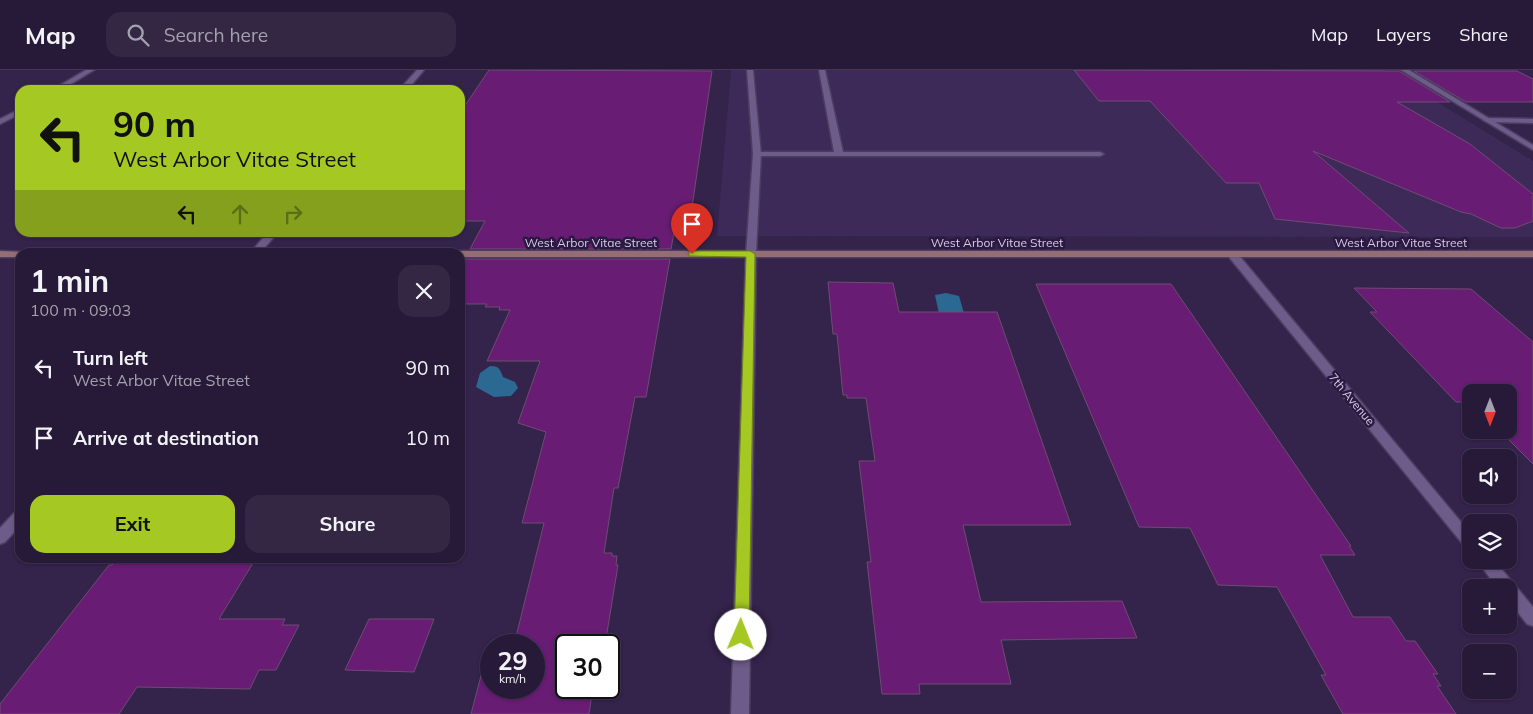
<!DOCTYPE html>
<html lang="en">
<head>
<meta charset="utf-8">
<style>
	body { margin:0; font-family:Mulish,sans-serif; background:#332743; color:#f1f3f6; height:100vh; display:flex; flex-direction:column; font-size:19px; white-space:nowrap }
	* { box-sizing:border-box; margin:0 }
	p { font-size:16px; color:#a4a1ae }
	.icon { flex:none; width:28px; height:28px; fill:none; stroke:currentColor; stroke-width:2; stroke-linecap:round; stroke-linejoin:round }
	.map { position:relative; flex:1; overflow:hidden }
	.drawer { position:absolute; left:15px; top:178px; width:450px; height:315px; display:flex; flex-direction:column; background:#271a38; border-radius:15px; box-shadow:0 1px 4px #0004,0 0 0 1px #433853 }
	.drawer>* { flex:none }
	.top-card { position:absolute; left:15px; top:15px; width:450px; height:152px; border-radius:15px; box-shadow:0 1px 4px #0004,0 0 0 1px #433853; background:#a5c823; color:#111; overflow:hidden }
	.needle { width:32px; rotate:180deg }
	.buttons { position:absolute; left:1462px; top:314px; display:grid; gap:10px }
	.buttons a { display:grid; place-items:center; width:55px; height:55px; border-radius:10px; background:#271a38; box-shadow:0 1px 4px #0004,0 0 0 1px #433853; font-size:25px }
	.speed { position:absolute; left:480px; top:564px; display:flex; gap:10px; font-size:25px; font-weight:700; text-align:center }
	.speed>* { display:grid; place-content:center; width:65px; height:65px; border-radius:50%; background:#271a38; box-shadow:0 1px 4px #0004,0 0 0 1px #433853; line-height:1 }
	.speed small { font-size:12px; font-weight:400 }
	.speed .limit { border:2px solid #111; border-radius:8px; background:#fff; color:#111 }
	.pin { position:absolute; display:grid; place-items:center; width:42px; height:42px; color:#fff; margin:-51px -21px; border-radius:50% 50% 50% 0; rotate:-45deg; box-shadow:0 0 5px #0007 }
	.pin .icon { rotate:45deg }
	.me { position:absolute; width:55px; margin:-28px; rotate:1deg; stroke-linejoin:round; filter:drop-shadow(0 0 4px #0008) }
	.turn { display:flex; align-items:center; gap:18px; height:105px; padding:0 15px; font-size:22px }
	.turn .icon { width:65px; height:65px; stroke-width:2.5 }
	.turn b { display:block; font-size:35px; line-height:42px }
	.lanes { display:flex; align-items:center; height:48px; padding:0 15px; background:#0003; justify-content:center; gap:25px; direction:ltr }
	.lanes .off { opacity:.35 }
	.round { display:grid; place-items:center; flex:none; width:52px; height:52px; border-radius:15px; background:#332743 }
	.headline { display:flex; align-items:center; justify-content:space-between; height:85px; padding:0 15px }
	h1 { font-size:30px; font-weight:700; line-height:38px }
	.cta { display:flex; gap:10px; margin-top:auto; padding:10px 15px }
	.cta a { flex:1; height:58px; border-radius:15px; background:#a5c823; color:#111; font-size:20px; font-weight:700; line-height:58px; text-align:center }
	.cta a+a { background:#332743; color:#f1f3f6 }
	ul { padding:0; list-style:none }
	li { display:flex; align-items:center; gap:15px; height:70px; padding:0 15px }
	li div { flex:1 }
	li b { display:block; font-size:19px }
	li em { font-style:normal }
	header { display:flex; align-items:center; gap:30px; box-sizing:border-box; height:70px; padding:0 25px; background:#271a38; border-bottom:1px solid #433853 }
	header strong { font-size:24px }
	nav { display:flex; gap:28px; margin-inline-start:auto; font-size:18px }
	.search { width:350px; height:45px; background:#332743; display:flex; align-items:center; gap:12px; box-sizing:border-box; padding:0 18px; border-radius:15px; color:#a4a1ae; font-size:19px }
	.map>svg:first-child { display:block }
	.built { fill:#3e2a59 }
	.water { fill:#2b6993 }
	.building { fill:#681c74; stroke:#6e4c73; fill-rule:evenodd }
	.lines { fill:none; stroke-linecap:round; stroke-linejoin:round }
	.lane-casing { stroke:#4c3d60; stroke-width:3 }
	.street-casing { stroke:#4c3d60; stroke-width:3 }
	.secondary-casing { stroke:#4c3d60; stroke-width:3 }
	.lane { fill:#6d5b89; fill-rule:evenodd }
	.street { fill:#6d5b89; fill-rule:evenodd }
	.secondary { fill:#946e74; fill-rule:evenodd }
	.route { fill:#a5c823; stroke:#6b8217 }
	.labels { text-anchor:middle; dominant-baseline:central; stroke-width:5; stroke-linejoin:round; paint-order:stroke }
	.street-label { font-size:12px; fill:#d6cde7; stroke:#2a1940 }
</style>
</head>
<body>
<header>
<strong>Map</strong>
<div class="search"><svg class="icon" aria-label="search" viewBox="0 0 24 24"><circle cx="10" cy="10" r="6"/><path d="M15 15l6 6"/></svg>Search here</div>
<nav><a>Map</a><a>Layers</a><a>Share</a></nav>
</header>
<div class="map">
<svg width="1533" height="644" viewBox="0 0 1533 644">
	<rect width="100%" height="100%" fill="#34234b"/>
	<path class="built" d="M731,0H1385L1533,91V167L717,166Z"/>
	<g class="water">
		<path d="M946,223L959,226L967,254L941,253L935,225Z"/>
		<path d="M490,296C499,296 500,299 503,307L515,312L518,318L511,326L494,327L476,317L480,303Z"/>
	</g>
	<g class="building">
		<path d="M489,0L712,1L691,144H688L686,157H675L671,179H470L485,151H460V43Z"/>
		<path d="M1074,0L1399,1L1450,32H1397L1470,74L1533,124V151L1515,158H1501L1471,144L1461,142L1313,81L1409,163L1275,149L1259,113H1226L1150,31H1099Z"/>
		<path d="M1414,1H1517L1533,9V32H1466Z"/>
		<path d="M465,189H670L646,327H635L618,418H614L604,483H612V486H617L616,495H618L605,575H566V618H593L589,644H471L489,575H514L544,453H522L546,362L518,353L540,291H487L510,240H499L500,237H485L487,234H460V199ZM491,575H534V618H491Z"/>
		<path d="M828,212L893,213L899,242H997L1071,455H963L981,532L1122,531L1137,568L1001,570L1011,614H919L920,624H882L867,492H871L859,391H875L866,328H847V325H843L837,264H833Z"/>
		<path d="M1036,214H1171L1351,476H1349L1355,485H1320L1353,547H1390L1406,571H1415L1438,604H1433L1441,616H1437L1456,644H1343L1321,605H1326L1277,517L1218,515L1190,458L1139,457Z"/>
		<path d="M1354,218L1471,219L1533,272V394L1499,360H1509V322H1471V332H1456L1370,242H1377Z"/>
		<path d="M118,488H256L219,549H285L282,555H299L276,600H259L250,619L137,617L119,644H0V634L109,495H112Z"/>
		<path d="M369,549H434L414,602L345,600Z"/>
	</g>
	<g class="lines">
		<defs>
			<g id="lane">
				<path d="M819,0H825L843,82H1100L1104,84L1100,86H754L753,84L757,82H834Z"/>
				<path d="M1484,48L1533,49V53L1487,52L1483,50Z"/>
			</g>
			<g id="street">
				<path d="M86,0H94L61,20H52Z"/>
				<path d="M417,0H424L407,20H399Z"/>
				<path d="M747,0H753L761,84L756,184L749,644H731L746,184L753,84Z"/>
				<path d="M1401,0H1409L1533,75V80Z"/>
				<path d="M20,39V44L0,54V49Z"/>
				<path d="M268,162H278L261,182H251Z"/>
				<path d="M1233,182L1237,183L1471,464V480L1466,478L1229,187V183Z"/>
				<path d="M20,440V456L5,472L0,474V458L15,442Z"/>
				<path d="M1477,490H1494L1533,537V556L1527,554L1509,531V518H1497Z"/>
			</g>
			<g id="secondary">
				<path d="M0,181L24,182H20V187H0Z"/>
				<path d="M460,181H1533V187H460V182H456Z"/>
			</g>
		</defs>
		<use href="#lane" class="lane-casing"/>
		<use href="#street" class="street-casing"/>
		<use href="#secondary" class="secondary-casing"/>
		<use href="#lane" class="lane"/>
		<use href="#street" class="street"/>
		<use href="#secondary" class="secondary"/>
	</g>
	<path class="route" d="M692,181H750L755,184L749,565L747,570L741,572L736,570L734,565L746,187L689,186V182Z"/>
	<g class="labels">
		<g class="street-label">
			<text x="591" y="172">West Arbor Vitae Street</text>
			<text x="997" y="172">West Arbor Vitae Street</text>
			<text x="1401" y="172">West Arbor Vitae Street</text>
			<text transform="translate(1352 329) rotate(50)">7th Avenue</text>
		</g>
	</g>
</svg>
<div class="buttons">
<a><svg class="needle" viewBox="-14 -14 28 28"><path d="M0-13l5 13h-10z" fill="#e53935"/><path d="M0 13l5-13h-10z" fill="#a4a1ae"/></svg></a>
<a><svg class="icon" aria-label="sound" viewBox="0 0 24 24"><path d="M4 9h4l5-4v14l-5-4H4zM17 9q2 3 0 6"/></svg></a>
<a><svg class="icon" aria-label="layers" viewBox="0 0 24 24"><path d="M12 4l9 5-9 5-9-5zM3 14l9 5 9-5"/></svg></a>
<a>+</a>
<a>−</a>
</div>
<div class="speed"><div>29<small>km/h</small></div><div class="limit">30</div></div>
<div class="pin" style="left:692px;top:184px;background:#d93025"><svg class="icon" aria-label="arrive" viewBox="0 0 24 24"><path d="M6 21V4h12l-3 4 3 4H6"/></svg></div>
<svg class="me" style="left:741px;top:565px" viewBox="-20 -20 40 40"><circle r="19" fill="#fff"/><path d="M0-13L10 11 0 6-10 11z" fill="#a5c823"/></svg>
<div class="top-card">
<div class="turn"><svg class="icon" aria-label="left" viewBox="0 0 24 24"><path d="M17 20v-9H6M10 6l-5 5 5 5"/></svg><div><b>90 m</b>West Arbor Vitae Street</div></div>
<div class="lanes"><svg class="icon" aria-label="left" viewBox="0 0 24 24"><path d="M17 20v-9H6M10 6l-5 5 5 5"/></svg><svg class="icon off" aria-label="ahead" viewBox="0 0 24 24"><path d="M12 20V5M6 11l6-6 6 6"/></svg><svg class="icon off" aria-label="right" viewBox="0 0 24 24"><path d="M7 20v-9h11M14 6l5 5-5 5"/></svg></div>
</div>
<section class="drawer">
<div class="headline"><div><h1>1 min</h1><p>100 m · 09:03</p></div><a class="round"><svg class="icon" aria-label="close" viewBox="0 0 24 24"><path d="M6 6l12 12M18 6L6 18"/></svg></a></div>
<ul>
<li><svg class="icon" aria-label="left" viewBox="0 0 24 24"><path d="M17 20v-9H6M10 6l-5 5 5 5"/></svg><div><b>Turn left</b><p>West Arbor Vitae Street</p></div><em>90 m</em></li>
<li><svg class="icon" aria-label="arrive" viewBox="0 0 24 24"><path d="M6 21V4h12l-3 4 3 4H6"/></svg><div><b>Arrive at destination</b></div><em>10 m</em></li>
</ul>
<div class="cta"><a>Exit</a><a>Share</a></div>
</section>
</div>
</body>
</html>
